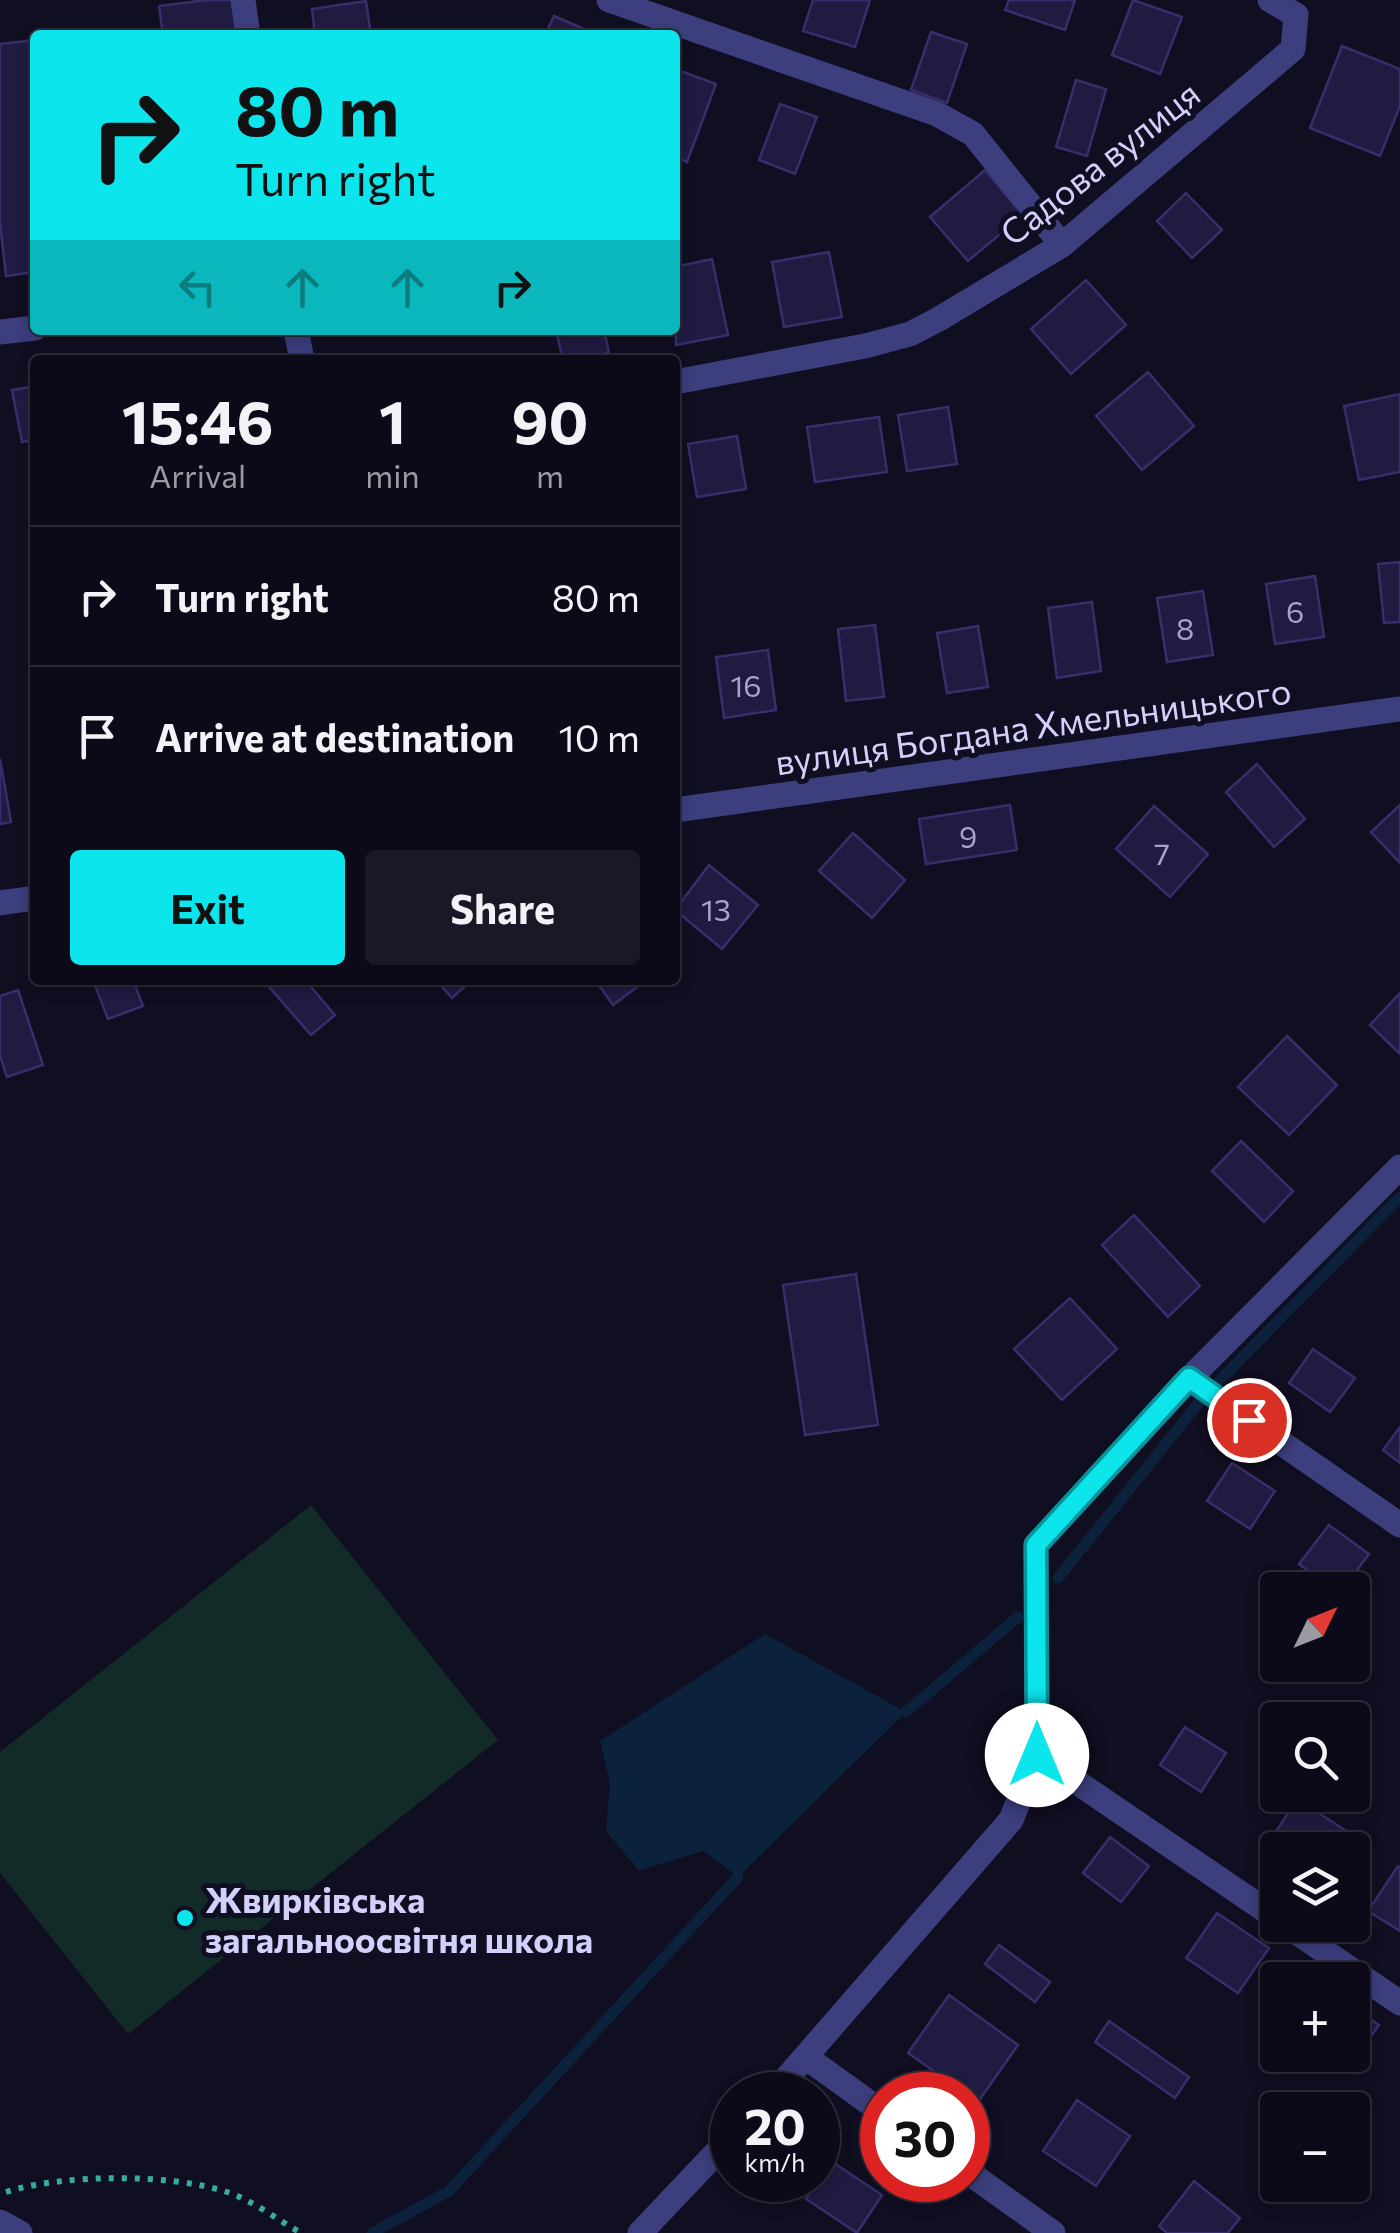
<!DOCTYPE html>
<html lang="en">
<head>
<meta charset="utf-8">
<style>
	body { margin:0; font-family:Commissioner,sans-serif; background:#1a1826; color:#f1f3f6; height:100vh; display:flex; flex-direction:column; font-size:38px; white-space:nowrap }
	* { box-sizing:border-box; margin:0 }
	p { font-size:32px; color:#9a9aa2 }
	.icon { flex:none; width:55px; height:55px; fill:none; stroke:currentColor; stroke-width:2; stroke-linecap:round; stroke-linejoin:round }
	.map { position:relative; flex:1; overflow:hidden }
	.side { position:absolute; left:30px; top:355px; width:650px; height:630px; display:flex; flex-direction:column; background:#0c0a19; border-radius:10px; box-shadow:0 5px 15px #0003,0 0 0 2px #2c2b38 }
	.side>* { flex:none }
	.guide { position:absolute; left:30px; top:30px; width:650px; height:305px; border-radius:10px; box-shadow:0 5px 15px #0003,0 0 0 2px #2c2b38; background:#0de5ec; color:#111; overflow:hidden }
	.needle { width:65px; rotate:47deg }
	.fabs { position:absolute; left:1260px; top:1572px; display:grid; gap:20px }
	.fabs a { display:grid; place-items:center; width:110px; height:110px; border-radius:10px; background:#0c0a19; box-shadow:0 5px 15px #0003,0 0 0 2px #2c2b38; font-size:50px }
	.speed { position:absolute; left:710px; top:2072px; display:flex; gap:20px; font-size:50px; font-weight:700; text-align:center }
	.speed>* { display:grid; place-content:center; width:130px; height:130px; border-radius:50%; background:#0c0a19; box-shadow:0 5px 15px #0003,0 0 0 2px #2c2b38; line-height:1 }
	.speed small { font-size:25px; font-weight:400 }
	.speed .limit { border:15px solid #d22; background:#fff; color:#111 }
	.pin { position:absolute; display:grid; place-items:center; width:85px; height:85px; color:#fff; margin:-42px; border:5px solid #fff; border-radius:50%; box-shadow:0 2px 10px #0007 }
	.me { position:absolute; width:110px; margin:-55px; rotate:0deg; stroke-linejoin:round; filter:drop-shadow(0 0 8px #0008) }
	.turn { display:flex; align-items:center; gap:35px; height:210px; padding:0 40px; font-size:45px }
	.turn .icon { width:130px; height:130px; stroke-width:2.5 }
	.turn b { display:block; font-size:70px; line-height:85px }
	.lanes { display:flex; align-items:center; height:95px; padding:0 40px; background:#0003; justify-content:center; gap:50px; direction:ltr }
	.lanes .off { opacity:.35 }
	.eta { display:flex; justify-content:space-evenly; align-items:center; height:170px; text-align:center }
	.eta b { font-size:60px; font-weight:700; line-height:70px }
	.cta { display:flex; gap:20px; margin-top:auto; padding:20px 40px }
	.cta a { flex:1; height:115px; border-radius:10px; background:#0de5ec; color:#111; font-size:40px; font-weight:700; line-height:115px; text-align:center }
	.cta a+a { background:#1a1826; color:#f1f3f6 }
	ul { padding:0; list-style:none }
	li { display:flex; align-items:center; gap:30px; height:140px; padding:0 40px; border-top:2px solid #2c2b38 }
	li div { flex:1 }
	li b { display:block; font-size:38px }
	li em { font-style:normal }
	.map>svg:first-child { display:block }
	.green { fill:#122a28 }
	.water { fill:#0c213c }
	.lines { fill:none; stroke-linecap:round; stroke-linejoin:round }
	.stream { stroke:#0c213c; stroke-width:11 }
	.building { fill:#201b40; stroke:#372f6b; stroke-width:2.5 }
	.path { stroke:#35ac9d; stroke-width:6; stroke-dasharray:5 8; stroke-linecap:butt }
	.minor { stroke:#3c3e7d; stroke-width:25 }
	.route-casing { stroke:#089599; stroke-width:25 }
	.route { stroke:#0de5ec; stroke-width:18 }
	.poi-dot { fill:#0de5ec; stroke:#100e21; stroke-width:4 }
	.labels { text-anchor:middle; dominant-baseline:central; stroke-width:10; stroke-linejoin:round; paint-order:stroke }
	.number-label { font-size:30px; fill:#a6a3cd }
	.street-label { font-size:35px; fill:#d3d0fc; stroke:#100e21 }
	.poi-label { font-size:35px; font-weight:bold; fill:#d3d0fc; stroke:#100e21; text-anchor:start }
</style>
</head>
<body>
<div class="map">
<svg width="1400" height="2233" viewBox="0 0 1400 2233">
	<rect width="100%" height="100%" fill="#100e21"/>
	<path class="green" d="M311,1505L498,1740L128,2034L0,1873V1752Z"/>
	<path class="water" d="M765,1634L906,1712L738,1877L703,1851L639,1871L606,1831L610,1784L600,1741Z"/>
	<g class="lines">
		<g class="stream">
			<path d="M1220,1380L1400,1197"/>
			<path d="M1058,1578L1201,1400"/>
			<path d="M906,1712L1018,1617"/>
			<path d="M372,2233L449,2191L738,1877"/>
		</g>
	</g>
	<g class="building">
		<path d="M207,0H234L238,35H163L159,6Z"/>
		<path d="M813,0H870L855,47L803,31Z"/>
		<path d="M1009,0H1075L1065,30L1005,10Z"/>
		<path d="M1133,0L1182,17L1160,74L1112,55Z"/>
		<path d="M366,1L371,35H315L312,9Z"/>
		<path d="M554,16L598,35H545Z"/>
		<path d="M931,32L967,44L947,103L911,90Z"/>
		<path d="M35,40V272L6,276L0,223V44Z"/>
		<path d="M1342,46L1400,69V106L1380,156L1310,128Z"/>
		<path d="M675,69L716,84L687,162L675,157Z"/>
		<path d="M1076,80L1106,89L1087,156L1056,147Z"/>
		<path d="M780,104L817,117L795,174L759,160Z"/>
		<path d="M985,170L1023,215L968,261L930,217Z"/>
		<path d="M1186,193L1222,230L1192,258L1157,221Z"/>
		<path d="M829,252L842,317L784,327L772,262Z"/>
		<path d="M712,259L728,335L676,345L675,267Z"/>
		<path d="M1086,280L1126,325L1071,374L1031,329Z"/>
		<path d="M556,330H604L609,353L563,360Z"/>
		<path d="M1148,372L1194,426L1142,470L1096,416Z"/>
		<path d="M35,386V440L22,442L12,390Z"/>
		<path d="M1400,394V472L1359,480L1344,406Z"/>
		<path d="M948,407L957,464L907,471L898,415Z"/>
		<path d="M879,417L887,472L815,482L807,427Z"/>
		<path d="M737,436L746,489L697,497L688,444Z"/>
		<path d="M1400,562V622L1384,623L1378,564Z"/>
		<path d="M1315,576L1324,637L1275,644L1266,584Z"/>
		<path d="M1203,591L1213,655L1167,662L1157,598Z"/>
		<path d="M1092,602L1101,671L1057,678L1048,608Z"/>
		<path d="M875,625L884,697L846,701L838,629Z"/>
		<path d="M978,626L988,687L947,693L937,633Z"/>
		<path d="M768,650L776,710L724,718L716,657Z"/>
		<path d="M0,759L11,822L0,824Z"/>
		<path d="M1257,764L1305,819L1274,847L1226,792Z"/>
		<path d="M1010,805L1017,850L926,864L919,819Z"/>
		<path d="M1400,805V863L1371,832Z"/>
		<path d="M1154,806L1208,854L1170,897L1116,849Z"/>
		<path d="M853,833L905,880L872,918L819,871Z"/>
		<path d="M709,865L758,905L722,949L675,910Z"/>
		<path d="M93,980H133L143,1006L108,1019Z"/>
		<path d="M263,980H305L335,1015L311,1035Z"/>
		<path d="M436,980H472L452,998Z"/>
		<path d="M595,980H645V981L613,1005Z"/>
		<path d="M18,990L43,1065L7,1077L0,1056V996Z"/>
		<path d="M1400,993V1054L1370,1025Z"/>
		<path d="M1287,1036L1337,1085L1289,1135L1238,1087Z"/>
		<path d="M1241,1141L1293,1191L1264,1222L1212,1171Z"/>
		<path d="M1134,1215L1200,1286L1168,1317L1102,1245Z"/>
		<path d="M856,1274L878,1425L805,1435L783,1285Z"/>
		<path d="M1070,1298L1117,1349L1062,1400L1014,1349Z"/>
		<path d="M1313,1349L1355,1378L1330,1412L1289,1383Z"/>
		<path d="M1400,1427V1463L1383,1450Z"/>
		<path d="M1232,1463L1275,1491L1250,1529L1207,1501Z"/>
		<path d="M1329,1525L1369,1554L1342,1590H1334L1299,1564Z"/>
		<path d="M1185,1727L1226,1753L1201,1792L1160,1765Z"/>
		<path d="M1297,1799L1365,1843L1352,1863V1850H1290L1272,1838Z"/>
		<path d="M1110,1837L1149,1866L1121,1902L1083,1873Z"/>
		<path d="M1398,1866L1400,1867V1931L1368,1911Z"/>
		<path d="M1217,1913L1269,1948L1238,1993L1186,1958Z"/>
		<path d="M999,1945L1050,1982L1035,2002L985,1964Z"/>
		<path d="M949,1995L1018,2045L978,2102L908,2053Z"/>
		<path d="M1352,2007L1379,2025L1350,2066L1334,2055H1352Z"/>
		<path d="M1109,2021L1189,2077L1175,2098L1095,2042Z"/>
		<path d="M1077,2100L1130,2136L1096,2186L1043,2151Z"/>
		<path d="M831,2161L882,2195L857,2233L806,2199Z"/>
		<path d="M1194,2181L1240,2218L1228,2233H1167L1159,2226Z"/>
	</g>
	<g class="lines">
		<path class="path" d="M6,2192C63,2174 169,2173 227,2192C252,2200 278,2220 301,2233"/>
		<g class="minor">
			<path d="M243,0L248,35"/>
			<path d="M609,0L937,114L973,134L1062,245"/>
			<path d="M296,330L302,360"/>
			<path d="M0,332L35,328"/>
			<path d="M675,382L865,346L910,334L939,319L1062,245L1293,49L1296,15L1270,0"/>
			<path d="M675,810L1400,709"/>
			<path d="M0,903L35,898"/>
			<path d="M1189,1379L1400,1525"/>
			<path d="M1037,1755L1278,1919"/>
			<path d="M1286,1925L1400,2003"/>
			<path d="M807,2058L882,2112"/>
			<path d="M772,2095L1011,1820L1037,1755L1036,1545L1189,1379L1400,1167"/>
			<path d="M968,2172L1053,2233"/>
			<path d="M0,2222L20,2233"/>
			<path d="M640,2233L732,2136"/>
		</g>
	</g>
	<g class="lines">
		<defs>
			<path id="route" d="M1037,1755L1036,1545L1189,1378L1249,1420"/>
		</defs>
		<use href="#route" class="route-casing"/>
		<use href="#route" class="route"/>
	</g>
	<circle class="poi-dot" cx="185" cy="1918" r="10"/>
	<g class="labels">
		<g class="number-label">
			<text x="1295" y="610">6</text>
			<text x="1185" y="627">8</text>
			<text x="746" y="684">16</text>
			<text x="968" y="835">9</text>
			<text x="1162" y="852">7</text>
			<text x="716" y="908">13</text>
		</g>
		<g class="street-label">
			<text transform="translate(1099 162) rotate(-38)">Садова вулиця</text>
			<text transform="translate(1033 725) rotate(-8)">вулиця Богдана Хмельницького</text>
		</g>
		<g class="poi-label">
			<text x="205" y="1898">Жвирківська<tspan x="205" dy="40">загальноосвітня школа</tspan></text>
		</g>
	</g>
</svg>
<div class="fabs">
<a><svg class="needle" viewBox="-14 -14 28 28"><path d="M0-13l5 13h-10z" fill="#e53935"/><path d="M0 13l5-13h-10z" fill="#9a9aa2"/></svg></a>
<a><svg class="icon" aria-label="search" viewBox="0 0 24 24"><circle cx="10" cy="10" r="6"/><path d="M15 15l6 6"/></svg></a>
<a><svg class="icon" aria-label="layers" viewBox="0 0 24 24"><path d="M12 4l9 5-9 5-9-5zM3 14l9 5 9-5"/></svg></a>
<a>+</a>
<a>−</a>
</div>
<div class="speed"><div>20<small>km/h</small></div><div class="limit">30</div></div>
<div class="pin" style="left:1249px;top:1420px;background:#d93025"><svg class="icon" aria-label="arrive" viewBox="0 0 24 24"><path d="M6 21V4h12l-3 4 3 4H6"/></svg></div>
<svg class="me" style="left:1037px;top:1755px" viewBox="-20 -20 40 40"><circle r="19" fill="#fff"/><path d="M0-13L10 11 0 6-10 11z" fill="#0de5ec"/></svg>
<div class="guide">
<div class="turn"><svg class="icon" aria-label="right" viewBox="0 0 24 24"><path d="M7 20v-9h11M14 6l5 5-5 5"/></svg><div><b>80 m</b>Turn right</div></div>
<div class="lanes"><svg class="icon off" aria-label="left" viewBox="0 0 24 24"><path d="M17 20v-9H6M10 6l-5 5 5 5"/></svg><svg class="icon off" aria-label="ahead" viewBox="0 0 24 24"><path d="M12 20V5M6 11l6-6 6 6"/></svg><svg class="icon off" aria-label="ahead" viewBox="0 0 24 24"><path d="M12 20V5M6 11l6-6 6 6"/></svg><svg class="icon" aria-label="right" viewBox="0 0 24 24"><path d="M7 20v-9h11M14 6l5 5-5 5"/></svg></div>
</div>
<section class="side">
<div class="eta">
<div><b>15:46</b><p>Arrival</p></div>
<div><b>1</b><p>min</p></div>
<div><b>90</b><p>m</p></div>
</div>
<ul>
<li><svg class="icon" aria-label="right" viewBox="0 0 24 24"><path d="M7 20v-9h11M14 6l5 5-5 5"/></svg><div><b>Turn right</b></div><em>80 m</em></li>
<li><svg class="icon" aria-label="arrive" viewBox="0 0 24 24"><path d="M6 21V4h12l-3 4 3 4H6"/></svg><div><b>Arrive at destination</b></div><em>10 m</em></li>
</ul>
<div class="cta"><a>Exit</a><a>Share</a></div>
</section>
</div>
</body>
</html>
